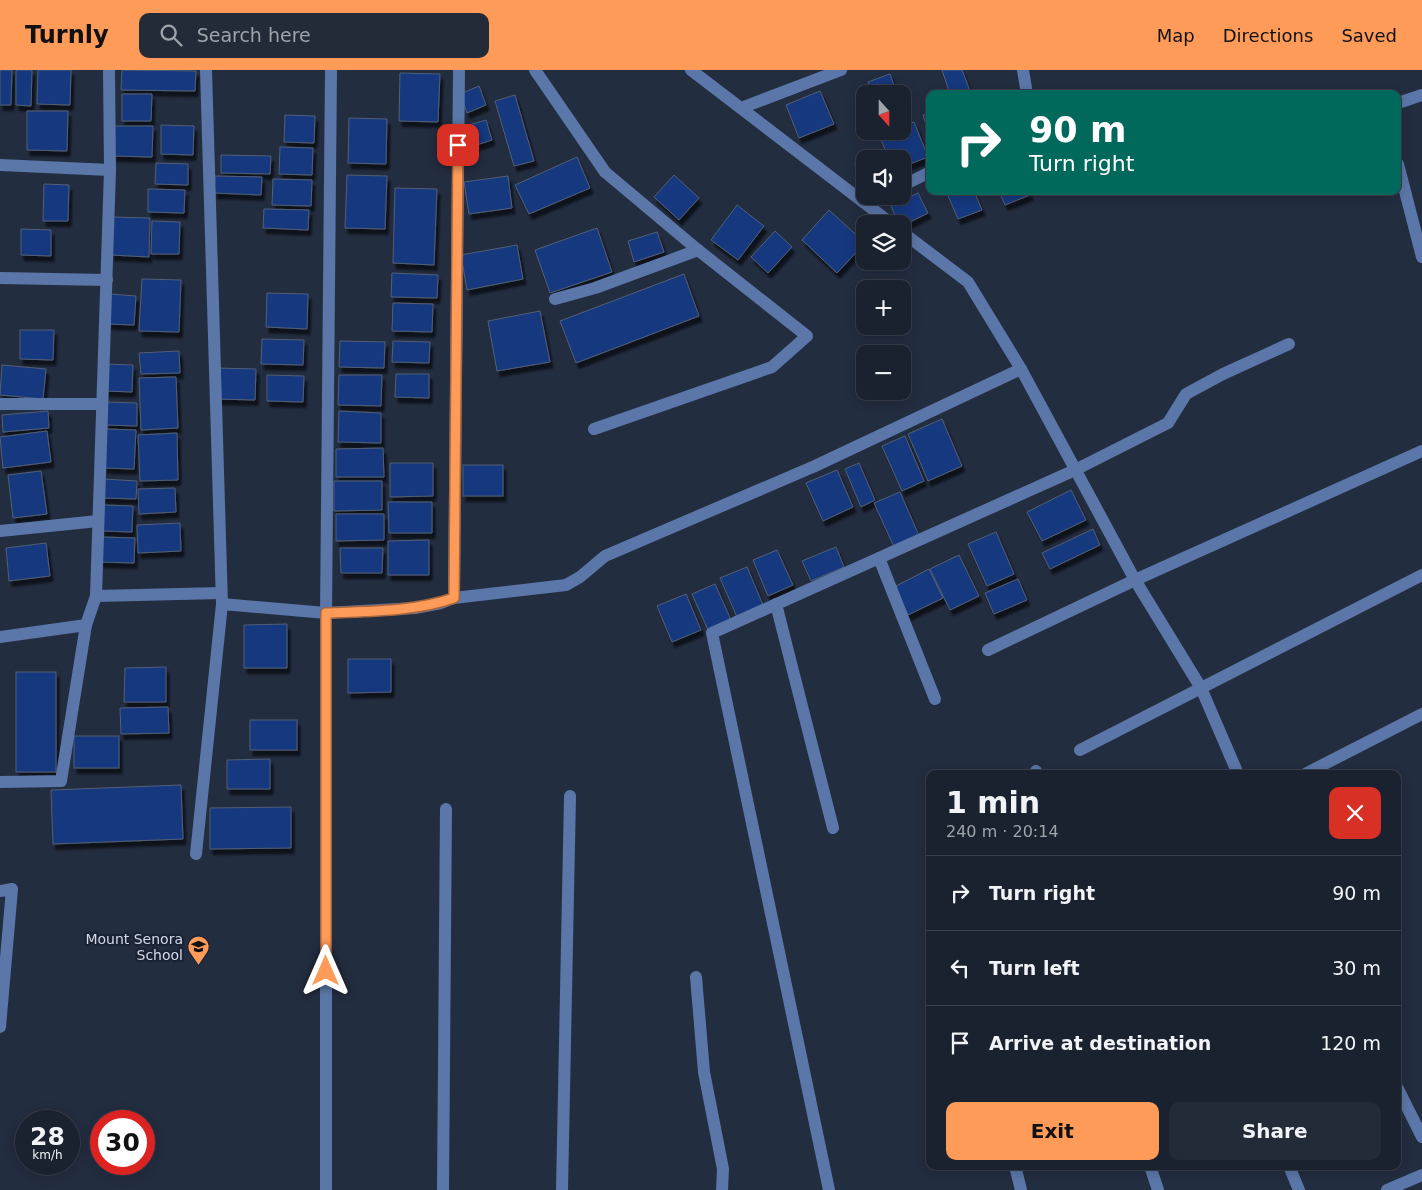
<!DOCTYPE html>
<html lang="en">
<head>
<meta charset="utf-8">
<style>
	body { margin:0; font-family:"DejaVu Sans",sans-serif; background:#232a38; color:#f1f3f6; height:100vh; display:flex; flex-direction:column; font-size:19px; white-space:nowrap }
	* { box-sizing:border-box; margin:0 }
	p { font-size:16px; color:#9fa4ab }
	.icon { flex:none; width:28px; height:28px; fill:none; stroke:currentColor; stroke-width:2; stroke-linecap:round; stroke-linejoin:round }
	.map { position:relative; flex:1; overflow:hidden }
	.side { position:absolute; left:926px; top:700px; width:475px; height:400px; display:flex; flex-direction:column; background:#1a2230; border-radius:10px; box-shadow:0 2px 12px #0003,0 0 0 1px #383f4c }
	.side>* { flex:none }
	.hud { position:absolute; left:926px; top:20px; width:475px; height:105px; border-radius:10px; box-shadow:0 2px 12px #0003,0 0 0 1px #383f4c; background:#00695c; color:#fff; overflow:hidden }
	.needle { width:32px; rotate:159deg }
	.fabs { position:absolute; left:856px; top:15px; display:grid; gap:10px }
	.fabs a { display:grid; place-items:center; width:55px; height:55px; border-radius:10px; background:#1a2230; box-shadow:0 2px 12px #0003,0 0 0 1px #383f4c; font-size:25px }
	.speed { position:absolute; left:15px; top:1040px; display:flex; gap:10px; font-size:25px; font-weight:700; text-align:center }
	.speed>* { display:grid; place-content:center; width:65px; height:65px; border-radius:50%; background:#1a2230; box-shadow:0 2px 12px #0003,0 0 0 1px #383f4c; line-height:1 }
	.speed small { font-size:12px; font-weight:400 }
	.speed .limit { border:8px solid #d22; background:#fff; color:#111 }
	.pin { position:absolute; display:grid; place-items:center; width:42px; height:42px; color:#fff; margin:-21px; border-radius:10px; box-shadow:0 2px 8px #0006 }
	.me { position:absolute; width:55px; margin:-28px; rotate:0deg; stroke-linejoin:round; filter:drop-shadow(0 0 4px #0008) }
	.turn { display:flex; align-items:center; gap:18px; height:105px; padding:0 20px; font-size:22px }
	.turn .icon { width:65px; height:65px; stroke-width:2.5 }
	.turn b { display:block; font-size:35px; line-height:42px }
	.round { display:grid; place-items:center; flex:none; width:52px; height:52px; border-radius:10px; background:#232a38 }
	.head { display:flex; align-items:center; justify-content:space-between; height:85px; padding:0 20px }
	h1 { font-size:30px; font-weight:700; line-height:38px }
	.cta { display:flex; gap:10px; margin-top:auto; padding:10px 20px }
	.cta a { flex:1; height:58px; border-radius:10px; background:#ff9b59; color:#111; font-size:20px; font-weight:700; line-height:58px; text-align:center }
	.cta a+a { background:#232a38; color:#f1f3f6 }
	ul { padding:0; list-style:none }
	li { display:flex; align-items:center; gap:15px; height:75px; padding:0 20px; border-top:1px solid #383f4c }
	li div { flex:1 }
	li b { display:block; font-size:19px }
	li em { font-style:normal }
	header { display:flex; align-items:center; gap:30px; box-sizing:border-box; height:70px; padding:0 25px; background:#ff9b59; color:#111 }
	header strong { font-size:24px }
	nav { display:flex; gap:28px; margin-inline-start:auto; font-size:18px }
	.search { width:350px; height:45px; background:#232a38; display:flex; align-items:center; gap:12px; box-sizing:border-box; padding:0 18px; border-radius:10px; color:#9fa4ab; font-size:19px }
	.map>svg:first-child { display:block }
	.building { fill:#15387f; stroke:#535f75; filter:url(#shadow) }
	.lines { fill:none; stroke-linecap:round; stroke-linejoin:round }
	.minor { stroke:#5b76a8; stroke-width:12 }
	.route-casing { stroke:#a6653a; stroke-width:12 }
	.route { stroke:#ff9b59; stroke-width:9 }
	.labels { text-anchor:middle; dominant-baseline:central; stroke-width:4.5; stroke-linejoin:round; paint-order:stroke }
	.poi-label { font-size:14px; fill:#d3dae6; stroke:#192335; text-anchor:end }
</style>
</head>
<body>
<header>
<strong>Turnly</strong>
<div class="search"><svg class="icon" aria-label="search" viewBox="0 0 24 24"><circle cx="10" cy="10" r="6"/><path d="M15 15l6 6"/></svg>Search here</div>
<nav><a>Map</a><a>Directions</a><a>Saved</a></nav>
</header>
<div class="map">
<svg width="1422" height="1120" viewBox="0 0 1422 1120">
	<defs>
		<filter id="shadow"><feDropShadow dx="3" dy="5.5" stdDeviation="1" flood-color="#0009"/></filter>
	</defs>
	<rect width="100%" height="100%" fill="#232d40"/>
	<g class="building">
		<path d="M0,0H12L11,35H0Z"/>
		<path d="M16,0H32L31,36L16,35Z"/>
		<path d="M38,0H71L70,35L37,34Z"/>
		<path d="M122,0L196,1L195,21L121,20Z"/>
		<path d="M942,0H962L970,21L962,24H950Z"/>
		<path d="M400,3L440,4L438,52L399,51Z"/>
		<path d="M890,4L897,24H872L868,12Z"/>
		<path d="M479,16L486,35L467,43L460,24Z"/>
		<path d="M820,21L834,54L799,68L786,35Z"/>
		<path d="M122,24H152L151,51H122Z"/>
		<path d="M515,25L534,91L514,96L495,31Z"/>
		<path d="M27,41H68L67,81L27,80Z"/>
		<path d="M930,43V68L923,45Z"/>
		<path d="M285,45L315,46L314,73L284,72Z"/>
		<path d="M349,48L387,49L386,94L348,93Z"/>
		<path d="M486,50L492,70L464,79L458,58Z"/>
		<path d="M914,52L928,87L902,97V89H889L879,65L890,61H902V56Z"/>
		<path d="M161,55L194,56L193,85L161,84Z"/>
		<path d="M114,56H153L152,87L113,86Z"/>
		<path d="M280,77L313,78L312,105L279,104Z"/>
		<path d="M221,85L271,86L270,104L221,103Z"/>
		<path d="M577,87L590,118L529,144L515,115Z"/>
		<path d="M865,91V112L860,113L855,93Z"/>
		<path d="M156,93L188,94V115L155,114Z"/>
		<path d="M347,105L387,106L385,159L345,158Z"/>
		<path d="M674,105L699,128L679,150L654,127Z"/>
		<path d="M215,106L262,107L261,125L214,123Z"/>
		<path d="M508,106L512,138L469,144L464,112Z"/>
		<path d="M273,109L312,110L311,136L272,135Z"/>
		<path d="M44,114L69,115L68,151H43Z"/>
		<path d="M395,118L437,119L434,195L393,193Z"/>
		<path d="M148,119L185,120L184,143L148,142Z"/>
		<path d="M946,121H974L982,140L958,149Z"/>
		<path d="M999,121H1029L1030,125L1005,135Z"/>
		<path d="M918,123L928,143L902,156V154H899L891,136Z"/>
		<path d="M737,135L764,156L738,190L711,170Z"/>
		<path d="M264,139L309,140L308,160L263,158Z"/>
		<path d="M829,140L865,173L837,203L802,170Z"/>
		<path d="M113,147L150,148L149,187L111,185Z"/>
		<path d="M152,151L180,152L179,184H151Z"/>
		<path d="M597,158L612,202L550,223L535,180Z"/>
		<path d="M21,159L51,160V186L21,185Z"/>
		<path d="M775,161L792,177L768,203L751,187Z"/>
		<path d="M657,162L664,182L634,192L628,171Z"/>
		<path d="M517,175L523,209L467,220L461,185Z"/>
		<path d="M392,203L438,205L437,228L391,227Z"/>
		<path d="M684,204L699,246L576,293L560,251Z"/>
		<path d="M142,209L181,210L179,262L139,261Z"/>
		<path d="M267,223L308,224L307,259L266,257Z"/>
		<path d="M110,224L136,226L134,255L108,254Z"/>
		<path d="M393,233L433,234L432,262L392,261Z"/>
		<path d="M540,241L550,292L497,301L488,251Z"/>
		<path d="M20,260H54L53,290L20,289Z"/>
		<path d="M262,269L304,270L303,295L261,294Z"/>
		<path d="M340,271L385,272L384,298L339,297Z"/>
		<path d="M393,271L430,272L429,293L392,292Z"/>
		<path d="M179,281L180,303L141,304L139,283Z"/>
		<path d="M106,294L133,295L132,322L105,321Z"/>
		<path d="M2,295L46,299L43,329L0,325Z"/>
		<path d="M217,298L256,299L255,330L216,329Z"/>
		<path d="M396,304H429V328L395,327Z"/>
		<path d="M267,305L304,306L303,332L267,331Z"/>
		<path d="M339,305H382L381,336L338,335Z"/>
		<path d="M176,307L178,358L141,360L139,308Z"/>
		<path d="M106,332L137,333V356L106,355Z"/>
		<path d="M48,341L49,358L3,362L2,345Z"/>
		<path d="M339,341L381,343V373L338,372Z"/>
		<path d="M942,349L962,396L928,411L908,364Z"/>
		<path d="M105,359L136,360L134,399L104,398Z"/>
		<path d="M47,361L51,392L3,398L0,367Z"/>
		<path d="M177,363L178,410L140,411L138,365Z"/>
		<path d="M905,366L924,411L902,421L882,376Z"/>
		<path d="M383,378L384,407H336V379Z"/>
		<path d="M390,393H433V426L390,427Z"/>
		<path d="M859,393L875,430L861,437L845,399Z"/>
		<rect x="463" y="395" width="40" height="31"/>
		<path d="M837,400L853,437L823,451L806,413Z"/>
		<path d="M41,401L47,444L13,448L8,405Z"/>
		<path d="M103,409L137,411L136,429L102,428Z"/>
		<path d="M334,411H382V440L334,441Z"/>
		<path d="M175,418L176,442L139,444L138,419Z"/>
		<path d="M1071,420L1086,450L1042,471L1027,442Z"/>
		<path d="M900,422L920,468L895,479L874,433Z"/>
		<path d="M388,432H432V463H389Z"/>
		<path d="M103,435L133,436L132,462L102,461Z"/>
		<path d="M336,444H384V470L336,471Z"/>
		<path d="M180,453L181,481L138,483L137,455Z"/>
		<path d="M1093,459L1100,475L1050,499L1042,483Z"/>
		<path d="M996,462L1014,504L987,516L968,474Z"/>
		<path d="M101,467L135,468L134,493L100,492Z"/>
		<path d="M429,470V505H388V471Z"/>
		<path d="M46,473L50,506L9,511L6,478Z"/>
		<path d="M836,477L844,497L811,511L802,491Z"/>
		<path d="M340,478H383L382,503H341Z"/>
		<path d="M777,480L793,515L768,526L753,490Z"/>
		<path d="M959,485L979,526L950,540L930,499Z"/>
		<path d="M747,497L763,535L737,547L720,508Z"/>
		<path d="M929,499L943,528L908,545L894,517Z"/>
		<path d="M1018,509L1027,530L994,544L985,523Z"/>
		<path d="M715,514L731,550L708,560L692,524Z"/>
		<path d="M686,524L701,560L672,572L657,536Z"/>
		<path d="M287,554V598H244V555Z"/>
		<path d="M348,589H391V622L348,623Z"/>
		<path d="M166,597V632H124L125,598Z"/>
		<rect x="16" y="602" width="40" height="100"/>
		<path d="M168,637L169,663L121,664L120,638Z"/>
		<rect x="250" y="650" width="47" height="30"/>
		<rect x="74" y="666" width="45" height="32"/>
		<path d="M270,689V719H227V690Z"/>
		<path d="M181,715L183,769L53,774L51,720Z"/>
		<path d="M291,737V778L210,779V738Z"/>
	</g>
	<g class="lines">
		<g class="minor">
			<path d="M206,0L222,534"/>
			<path d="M535,0L605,102L698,180L807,266L772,297L594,359"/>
			<path d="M691,0L892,154"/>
			<path d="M1023,0L1027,24"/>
			<path d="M1398,33L1422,25"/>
			<path d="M741,38L841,0"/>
			<path d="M1398,94L1422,187"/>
			<path d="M0,95L110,100"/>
			<path d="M902,116L930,102"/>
			<path d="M867,134L883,126"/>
			<path d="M902,162L968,212L1021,299L1135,510L1201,618L1238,704"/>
			<path d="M0,208L107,210"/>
			<path d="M555,229L595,218L698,180"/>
			<path d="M0,334H102"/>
			<path d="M0,461L98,451"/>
			<path d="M879,488L935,629"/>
			<path d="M96,526L110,100L109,0"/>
			<path d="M454,528L459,0"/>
			<path d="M776,534L833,758"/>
			<path d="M0,567L86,555L96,526L221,523"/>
			<path d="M988,580L1135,510L1422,381"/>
			<path d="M1080,680L1422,505"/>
			<path d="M1036,701L1037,704"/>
			<path d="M1305,704L1422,644"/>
			<path d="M0,712L61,711L86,555"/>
			<path d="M196,784L222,534L326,543L415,538L441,533L454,528L566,515L580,507L605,486L815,396L1021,299"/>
			<path d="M0,821L12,819L0,957"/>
			<path d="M696,907L704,1002L723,1099L722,1120"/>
			<path d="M1398,1019L1422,1067"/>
			<path d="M1015,1096L1021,1120"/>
			<path d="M1150,1096L1158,1120"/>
			<path d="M1289,1096L1299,1120"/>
			<path d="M326,1120V543L331,0"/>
			<path d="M443,1120L446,739"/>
			<path d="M562,1120L570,726"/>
			<path d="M829,1120L712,563L1075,400L1168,353L1186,324L1223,304L1289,274"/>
			<path d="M1387,1120L1422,1105"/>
		</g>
	</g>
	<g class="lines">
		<defs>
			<path id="route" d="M326,901V543C368,541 413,542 454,528L458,75"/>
		</defs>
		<use href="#route" class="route-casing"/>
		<use href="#route" class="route"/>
	</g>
	<defs>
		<symbol id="school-pin" viewBox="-11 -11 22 30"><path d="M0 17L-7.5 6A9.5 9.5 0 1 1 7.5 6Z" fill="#ff9b59" stroke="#192335"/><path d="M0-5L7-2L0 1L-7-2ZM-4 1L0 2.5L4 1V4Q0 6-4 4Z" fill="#111"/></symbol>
	</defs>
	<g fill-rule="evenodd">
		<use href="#school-pin" x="186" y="864" width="25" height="34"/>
	</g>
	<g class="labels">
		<g class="poi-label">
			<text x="183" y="869">Mount Senora<tspan x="183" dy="16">School</tspan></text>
		</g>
	</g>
</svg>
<div class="fabs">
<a><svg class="needle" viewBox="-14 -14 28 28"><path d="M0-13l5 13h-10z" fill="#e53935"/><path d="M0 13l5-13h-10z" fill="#9fa4ab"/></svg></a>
<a><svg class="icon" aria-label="sound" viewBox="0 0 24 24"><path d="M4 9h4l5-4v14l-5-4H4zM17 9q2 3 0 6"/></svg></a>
<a><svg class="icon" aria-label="layers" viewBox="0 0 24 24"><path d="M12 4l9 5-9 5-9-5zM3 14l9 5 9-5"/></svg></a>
<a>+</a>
<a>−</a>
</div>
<div class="speed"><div>28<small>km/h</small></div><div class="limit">30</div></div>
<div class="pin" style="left:458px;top:75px;background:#d93025"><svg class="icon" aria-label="arrive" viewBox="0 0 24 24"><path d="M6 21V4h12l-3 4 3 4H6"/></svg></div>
<svg class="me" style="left:326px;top:901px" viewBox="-20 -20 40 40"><path d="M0-17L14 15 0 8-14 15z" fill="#ff9b59" stroke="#fff" stroke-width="4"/></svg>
<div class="hud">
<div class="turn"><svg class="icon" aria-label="right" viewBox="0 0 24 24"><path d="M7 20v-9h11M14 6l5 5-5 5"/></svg><div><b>90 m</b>Turn right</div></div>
</div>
<section class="side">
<div class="head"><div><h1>1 min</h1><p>240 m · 20:14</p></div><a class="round" style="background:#d93025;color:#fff"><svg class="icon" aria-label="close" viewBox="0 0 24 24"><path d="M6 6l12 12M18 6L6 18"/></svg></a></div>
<ul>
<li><svg class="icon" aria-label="right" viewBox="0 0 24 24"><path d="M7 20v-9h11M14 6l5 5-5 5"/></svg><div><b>Turn right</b></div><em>90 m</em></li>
<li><svg class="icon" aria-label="left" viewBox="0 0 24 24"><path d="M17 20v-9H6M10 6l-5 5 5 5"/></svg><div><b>Turn left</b></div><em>30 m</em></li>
<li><svg class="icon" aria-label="arrive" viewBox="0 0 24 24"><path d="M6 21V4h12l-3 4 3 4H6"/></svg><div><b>Arrive at destination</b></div><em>120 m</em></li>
</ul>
<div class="cta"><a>Exit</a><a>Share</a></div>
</section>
</div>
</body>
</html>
